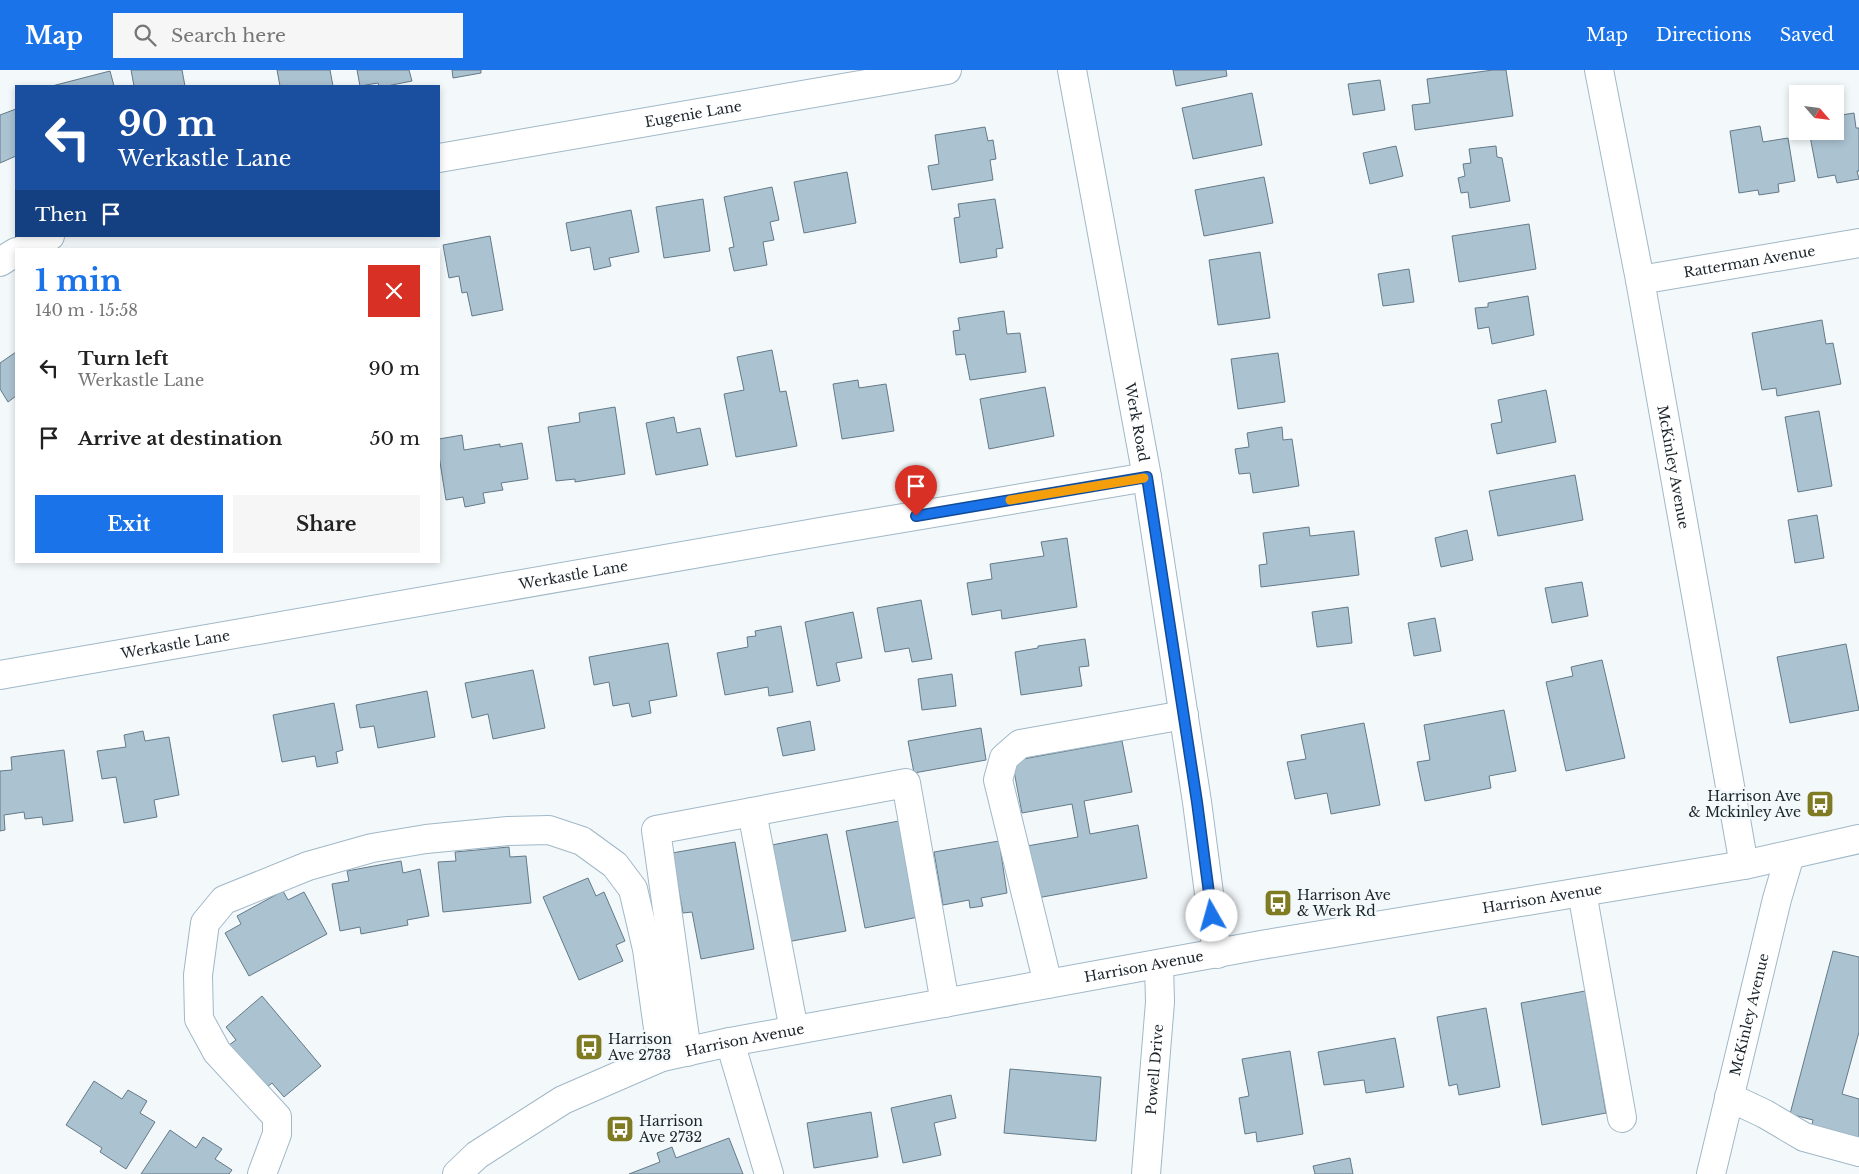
<!DOCTYPE html>
<html lang="en">
<head>
<meta charset="utf-8">
<style>
	body { margin:0; font-family:"Libre Baskerville",serif; background:#f6f6f6; color:#222; height:100vh; display:flex; flex-direction:column; font-size:19px; white-space:nowrap }
	* { box-sizing:border-box; margin:0 }
	p { font-size:16px; color:#767676 }
	.icon { flex:none; width:28px; height:28px; fill:none; stroke:currentColor; stroke-width:2; stroke-linecap:round; stroke-linejoin:round }
	.map { position:relative; flex:1; overflow:hidden }
	.panel { position:absolute; left:15px; top:178px; width:425px; height:315px; display:flex; flex-direction:column; background:#fff; border-radius:0px; box-shadow:0 2px 8px #0003 }
	.panel>* { flex:none }
	.hud { position:absolute; left:15px; top:15px; width:425px; height:152px; border-radius:0px; box-shadow:0 2px 8px #0003; background:#1a4fa0; color:#fff; overflow:hidden }
	.needle { width:32px; rotate:118deg }
	.buttons { position:absolute; left:1789px; top:15px; display:grid; gap:10px }
	.buttons a { display:grid; place-items:center; width:55px; height:55px; border-radius:0px; background:#fff; box-shadow:0 2px 8px #0003; font-size:25px }
	.pin { position:absolute; display:grid; place-items:center; width:42px; height:42px; color:#fff; margin:-51px -21px; border-radius:50% 50% 50% 0; rotate:-45deg; box-shadow:0 0 5px #0007 }
	.pin .icon { rotate:45deg }
	.me { position:absolute; width:55px; margin:-28px; rotate:353deg; stroke-linejoin:round; filter:drop-shadow(0 0 4px #0008) }
	.turn { display:flex; align-items:center; gap:18px; height:105px; padding:0 20px; font-size:22px }
	.turn .icon { width:65px; height:65px; stroke-width:2.5 }
	.turn b { display:block; font-size:35px; line-height:42px }
	.then { display:flex; align-items:center; height:48px; padding:0 20px; background:#0003; gap:10px; font-size:19px }
	.round { display:grid; place-items:center; flex:none; width:52px; height:52px; border-radius:0px; background:#f6f6f6 }
	.summary { display:flex; align-items:center; justify-content:space-between; height:85px; padding:0 20px }
	h1 { font-size:30px; font-weight:800; line-height:38px; color:#1a73e8 }
	.cta { display:flex; gap:10px; margin-top:auto; padding:10px 20px }
	.cta a { flex:1; height:58px; border-radius:0px; background:#1a73e8; color:#fff; font-size:20px; font-weight:800; line-height:58px; text-align:center }
	.cta a+a { background:#f6f6f6; color:#222 }
	ul { padding:0; list-style:none }
	li { display:flex; align-items:center; gap:15px; height:70px; padding:0 20px }
	li div { flex:1 }
	li b { display:block; font-size:19px }
	li em { font-style:normal }
	header { display:flex; align-items:center; gap:30px; box-sizing:border-box; height:70px; padding:0 25px; background:#1a73e8; color:#fff }
	header strong { font-size:24px }
	nav { display:flex; gap:28px; margin-inline-start:auto; font-size:18px }
	.search { width:350px; height:45px; background:#f6f6f6; display:flex; align-items:center; gap:12px; box-sizing:border-box; padding:0 18px; border-radius:0px; color:#767676; font-size:19px }
	.map>svg:first-child { display:block }
	.building { fill:#abc2d1; stroke:#647a88 }
	.lines { fill:none; stroke-linecap:round; stroke-linejoin:round }
	.minor-casing { stroke:#a0b8c7; stroke-width:30 }
	.major-casing { stroke:#a0b8c7; stroke-width:30 }
	.minor { stroke:#fff; stroke-width:28 }
	.major { stroke:#fff; stroke-width:28 }
	.route-casing { stroke:#114b97; stroke-width:12 }
	.route { stroke:#1a73e8; stroke-width:9 }
	.slow { stroke:#f59e0b; stroke-width:9 }
	.labels { text-anchor:middle; dominant-baseline:central; stroke-width:4.5; stroke-linejoin:round; paint-order:stroke }
	.street-label { font-size:14px; fill:#1b242a; stroke:#f3f8fb }
	.poi-label { font-size:14px; fill:#1b242a; stroke:#f3f8fb; text-anchor:start }
</style>
</head>
<body>
<header>
<strong>Map</strong>
<div class="search"><svg class="icon" aria-label="search" viewBox="0 0 24 24"><circle cx="10" cy="10" r="6"/><path d="M15 15l6 6"/></svg>Search here</div>
<nav><a>Map</a><a>Directions</a><a>Saved</a></nav>
</header>
<div class="map">
<svg width="1859" height="1104" viewBox="0 0 1859 1104">
	<rect width="100%" height="100%" fill="#f3f8fb"/>
	<g class="building">
		<path d="M131,0H182L185,16H134Z"/>
		<path d="M277,0H330L333,16H280Z"/>
		<path d="M357,0H409L412,11L387,16H379L378,13L360,16Z"/>
		<path d="M452,0H481V3L453,8Z"/>
		<path d="M1173,0H1226L1227,6L1176,16Z"/>
		<path d="M1493,0H1506L1513,46L1415,60L1412,35L1430,33L1427,9Z"/>
		<path d="M110,1L114,16H52Z"/>
		<path d="M1380,10L1385,40L1353,45L1348,14Z"/>
		<path d="M1252,23L1262,75L1193,89L1182,38Z"/>
		<path d="M16,39V86L0,93V45Z"/>
		<path d="M1854,43L1856,58H1859V101H1857L1859,109L1837,113L1835,105L1818,108L1809,61H1835V46Z"/>
		<path d="M1760,56L1763,72L1788,68L1795,111L1778,114L1779,122L1759,125L1758,120L1739,123L1730,61Z"/>
		<path d="M985,57L988,71L993,70L996,89L990,90L993,110L932,120L928,96L939,94L935,65Z"/>
		<path d="M1396,76L1403,106L1370,114L1363,83Z"/>
		<path d="M1496,76L1497,87L1502,88L1510,131L1470,138L1468,122L1461,123L1458,108L1465,106L1463,94L1471,93L1469,79Z"/>
		<path d="M847,102L856,153L804,163L794,112Z"/>
		<path d="M1264,107L1273,153L1204,166L1195,120Z"/>
		<path d="M772,117L779,150L770,152L774,170L763,172L767,195L734,201L729,178L734,177L724,127Z"/>
		<path d="M703,129L710,181L664,188L656,137Z"/>
		<path d="M995,129L1003,178L996,179L997,187L960,193L954,148L960,147L958,134Z"/>
		<path d="M631,140L639,182L609,188L611,196L594,200L590,177L571,181L566,153Z"/>
		<path d="M1529,154L1536,199L1459,212L1452,166Z"/>
		<path d="M490,166L503,240L472,246L467,222L462,223L459,206L449,208L443,175Z"/>
		<path d="M1260,182L1270,248L1218,255L1209,190Z"/>
		<path d="M1409,199L1414,232L1383,236L1378,204Z"/>
		<path d="M1528,226L1534,265L1492,274L1489,257L1478,259L1475,238L1488,237V233Z"/>
		<path d="M1004,241L1007,264L1020,263L1026,302L970,310L965,284L956,285L953,261L960,260L958,248Z"/>
		<path d="M1822,250L1826,274L1833,273L1841,314L1777,326L1776,318L1762,320L1752,263Z"/>
		<path d="M772,280L780,322L786,321L797,376L736,387L724,324L744,320L737,287Z"/>
		<path d="M16,282V326L8,332L0,319V293Z"/>
		<path d="M1278,283L1285,332L1238,339L1231,289Z"/>
		<path d="M858,310L859,318L886,314L894,361L842,369L833,314Z"/>
		<path d="M1045,317L1054,366L989,379L980,329Z"/>
		<path d="M1546,320L1556,372L1497,384L1491,354L1502,352L1498,330Z"/>
		<path d="M615,337L625,404L575,412V409L556,411L548,357L580,352L579,343Z"/>
		<path d="M1819,341L1832,416L1798,422L1785,347Z"/>
		<path d="M674,347L677,363L700,358L708,395L656,405L646,353Z"/>
		<path d="M1282,357L1283,370L1292,369L1299,416L1253,423L1250,403L1239,404L1235,379L1249,377L1247,363Z"/>
		<path d="M462,365L464,380L500,374V377L522,373L528,409L501,413L503,420L483,423L485,433L465,437L463,427L446,430L439,386V369Z"/>
		<path d="M1575,405L1583,450L1498,466L1489,421Z"/>
		<path d="M1817,445L1824,488L1795,493L1788,450Z"/>
		<path d="M1309,457L1310,466L1354,461L1359,505L1261,517L1259,495L1267,494L1263,463Z"/>
		<path d="M1467,460L1473,490L1441,497L1435,468Z"/>
		<path d="M1067,468L1077,537L1002,549L1001,540L972,545L967,513L992,509L990,494L1044,486L1041,472Z"/>
		<path d="M1582,512L1588,546L1552,553L1545,518Z"/>
		<path d="M921,530L932,589L912,592L909,578L885,582L877,538Z"/>
		<path d="M1348,537L1352,573L1317,577L1312,542Z"/>
		<path d="M853,542L862,588L836,593L840,611L817,616L805,552Z"/>
		<path d="M1435,548L1441,581L1414,586L1408,553Z"/>
		<path d="M781,556L793,622L769,626L768,617L725,625L717,583L748,577L747,567L756,566L755,561Z"/>
		<path d="M1085,569L1089,596L1079,597L1082,616L1021,625L1015,582L1038,578V576Z"/>
		<path d="M668,573L677,626L649,631L651,643L632,647L629,633L613,636L609,612L594,615L589,587Z"/>
		<path d="M1846,574L1859,640L1790,653L1777,587Z"/>
		<path d="M1602,590L1625,688L1566,701L1546,612L1573,606L1571,597Z"/>
		<path d="M533,600L545,658L493,669L488,644L472,648L465,613Z"/>
		<path d="M952,604L956,636L922,640L918,609Z"/>
		<path d="M427,621L435,667L378,678L374,656L360,658L356,635Z"/>
		<path d="M334,633L343,680L336,682L338,693L317,697L315,686L282,692L273,645Z"/>
		<path d="M1504,640L1516,701L1489,706L1491,718L1425,731L1417,692L1430,690L1424,655Z"/>
		<path d="M810,651L815,680L783,686L777,658Z"/>
		<path d="M1364,653L1380,735L1331,744L1327,723L1295,729L1287,692L1306,689L1301,665Z"/>
		<path d="M981,658L986,690L914,703L908,671Z"/>
		<path d="M143,661L145,671L169,667L179,725L154,730L157,747L124,753L116,707L102,709L97,681L126,677L124,665Z"/>
		<path d="M1122,671L1132,722L1084,731L1090,764L1138,755L1147,808L1037,828L1027,776L1078,767L1072,734L1022,743L1012,691Z"/>
		<path d="M64,680L73,751L43,755L42,747L25,749L24,742L4,745L5,760L0,761V701L12,700L11,687Z"/>
		<path d="M904,750L923,846L865,858L846,761Z"/>
		<path d="M827,764L846,861L787,872L767,776Z"/>
		<path d="M999,771L1007,823L981,828L983,836L970,838L969,830L943,835L934,782Z"/>
		<path d="M735,772L754,879L701,889L692,842L683,843L672,783Z"/>
		<path d="M509,777L510,787L526,786L531,833L443,842L438,792L456,791L455,782Z"/>
		<path d="M401,791L403,803L420,799L429,846L407,850L408,855L361,864L360,857L340,861L332,814L349,811L347,801Z"/>
		<path d="M588,808L596,826L604,822L625,871L616,875L623,891L579,910L543,827Z"/>
		<path d="M283,821L288,830L304,822L327,864L249,906L225,863L241,854L237,846Z"/>
		<path d="M1833,881L1859,887V962L1842,1024L1859,1029V1072L1811,1059L1813,1050L1790,1044Z"/>
		<path d="M1585,921L1606,1043L1542,1055L1521,933Z"/>
		<path d="M262,926L321,996L284,1027L272,1013L266,1018L229,975L236,970L226,957Z"/>
		<path d="M1486,938L1500,1017L1459,1025L1457,1014L1449,1016L1437,947Z"/>
		<path d="M1395,968L1404,1017L1366,1023L1364,1010L1324,1015L1318,982Z"/>
		<path d="M1290,981L1303,1064L1257,1072L1256,1062L1245,1064L1239,1028L1249,1026L1242,989Z"/>
		<path d="M1010,999L1101,1007L1096,1071L1004,1063Z"/>
		<path d="M94,1011L122,1029L128,1020L147,1031L140,1043L155,1052L126,1099L100,1082L102,1078L66,1055Z"/>
		<path d="M951,1025L956,1048L934,1053L941,1085L903,1093L891,1038Z"/>
		<path d="M871,1042L878,1087L814,1098L807,1053Z"/>
		<path d="M170,1060L196,1078L203,1067L222,1079L215,1089L232,1100L229,1104H141Z"/>
		<path d="M729,1068L743,1104H629L660,1092L657,1083L672,1077L676,1088Z"/>
		<path d="M1350,1088L1353,1104H1315L1313,1096Z"/>
	</g>
	<g class="lines">
		<defs>
			<g id="minor">
				<path id="s1" d="M1072,0L1147,407L1197,732L1217,884"/>
				<path id="s2" d="M1599,0L1640,210L1744,795"/>
				<path id="s3" d="M439,88L947,0"/>
				<path d="M24,179L50,166"/>
				<path d="M0,192L16,182"/>
				<path id="s4" d="M1640,210L1859,173"/>
				<path id="s5" d="M0,605L820,462L1147,407"/>
				<path d="M752,742L794,960"/>
				<path d="M1582,822L1622,1048"/>
				<path d="M1048,914L998,710L1004,688L1020,674L1184,645"/>
				<path d="M730,972L769,1104"/>
				<path d="M687,982L656,760L906,713L945,933"/>
				<path d="M1729,1027L1765,1044L1804,1067L1859,1082"/>
				<path d="M262,1104L277,1064V1047L217,982L199,949L198,905L205,853L224,830L308,796L372,778L426,769L508,761L549,760L582,771L615,795L633,819L647,879L662,987"/>
				<path id="s6" d="M1146,1104L1160,932L1159,894"/>
				<path id="s7" d="M1711,1104L1777,829L1790,785"/>
			</g>
			<g id="major">
				<path id="s8" d="M457,1104L477,1085L563,1030L662,987L730,972L1261,875L1744,795L1859,769"/>
			</g>
		</defs>
		<use href="#minor" class="minor-casing"/>
		<use href="#major" class="major-casing"/>
		<use href="#minor" class="minor"/>
		<use href="#major" class="major"/>
	</g>
	<g class="lines">
		<defs>
			<path id="route" d="M916,446L1147,407L1197,732L1212,846"/>
		</defs>
		<use href="#route" class="route-casing"/>
		<use href="#route" class="route"/>
		<path class="slow" d="M1010,430L1144,408"/>
	</g>
	<defs>
		<symbol id="bus-square" viewBox="-11 -11 22 22"><rect x="-9" y="-9" width="18" height="18" rx="4" fill="#7e7b22" stroke="#f3f8fb"/><path d="M-5-6H5V4H4V6H2V4H-2V6H-4V4H-5ZM-3.5-4V0h7V-4ZM-3.5 1.2v1.5H-2V1.2ZM2 1.2v1.5H3.5V1.2Z" fill="#fff"/></symbol>
	</defs>
	<g fill-rule="evenodd">
		<use href="#bus-square" x="1804" y="718" width="32" height="32"/>
		<use href="#bus-square" x="1262" y="817" width="32" height="32"/>
		<use href="#bus-square" x="573" y="961" width="32" height="32"/>
		<use href="#bus-square" x="604" y="1043" width="32" height="32"/>
	</g>
	<g class="labels">
		<g class="street-label">
			<text stroke="none"><textPath href="#s3" startOffset="258">Eugenie Lane</textPath></text>
			<text stroke="none"><textPath href="#s4" startOffset="111">Ratterman Avenue</textPath></text>
			<text stroke="none"><textPath href="#s1" startOffset="358">Werk Road</textPath></text>
			<text stroke="none"><textPath href="#s2" startOffset="404">McKinley Avenue</textPath></text>
			<text stroke="none"><textPath href="#s5" startOffset="582">Werkastle Lane</textPath></text>
			<text stroke="none"><textPath href="#s5" startOffset="178">Werkastle Lane</textPath></text>
			<text stroke="none"><textPath href="#s8" startOffset="1132">Harrison Avenue</textPath></text>
			<text stroke="none"><textPath href="#s8" startOffset="728">Harrison Avenue</textPath></text>
			<text stroke="none"><textPath href="#s7" startOffset="164">McKinley Avenue</textPath></text>
			<text stroke="none"><textPath href="#s8" startOffset="322">Harrison Avenue</textPath></text>
			<text stroke="none"><textPath href="#s6" startOffset="105">Powell Drive</textPath></text>
		</g>
		<g class="poi-label">
			<text x="1801" y="726" text-anchor="end">Harrison Ave<tspan x="1801" dy="16">&amp; Mckinley Ave</tspan></text>
			<text x="1297" y="825">Harrison Ave<tspan x="1297" dy="16">&amp; Werk Rd</tspan></text>
			<text x="608" y="969">Harrison<tspan x="608" dy="16">Ave 2733</tspan></text>
			<text x="639" y="1051">Harrison<tspan x="639" dy="16">Ave 2732</tspan></text>
		</g>
	</g>
</svg>
<div class="buttons">
<a><svg class="needle" viewBox="-14 -14 28 28"><path d="M0-13l5 13h-10z" fill="#e53935"/><path d="M0 13l5-13h-10z" fill="#767676"/></svg></a>
</div>
<div class="pin" style="left:916px;top:446px;background:#d93025"><svg class="icon" aria-label="arrive" viewBox="0 0 24 24"><path d="M6 21V4h12l-3 4 3 4H6"/></svg></div>
<svg class="me" style="left:1212px;top:846px" viewBox="-20 -20 40 40"><circle r="19" fill="#fff"/><path d="M0-13L10 11 0 6-10 11z" fill="#1a73e8"/></svg>
<div class="hud">
<div class="turn"><svg class="icon" aria-label="left" viewBox="0 0 24 24"><path d="M17 20v-9H6M10 6l-5 5 5 5"/></svg><div><b>90 m</b>Werkastle Lane</div></div>
<div class="then">Then<svg class="icon" aria-label="arrive" viewBox="0 0 24 24"><path d="M6 21V4h12l-3 4 3 4H6"/></svg></div>
</div>
<section class="panel">
<div class="summary"><div><h1>1 min</h1><p>140 m · 15:58</p></div><a class="round" style="background:#d93025;color:#fff"><svg class="icon" aria-label="close" viewBox="0 0 24 24"><path d="M6 6l12 12M18 6L6 18"/></svg></a></div>
<ul>
<li><svg class="icon" aria-label="left" viewBox="0 0 24 24"><path d="M17 20v-9H6M10 6l-5 5 5 5"/></svg><div><b>Turn left</b><p>Werkastle Lane</p></div><em>90 m</em></li>
<li><svg class="icon" aria-label="arrive" viewBox="0 0 24 24"><path d="M6 21V4h12l-3 4 3 4H6"/></svg><div><b>Arrive at destination</b></div><em>50 m</em></li>
</ul>
<div class="cta"><a>Exit</a><a>Share</a></div>
</section>
</div>
</body>
</html>
